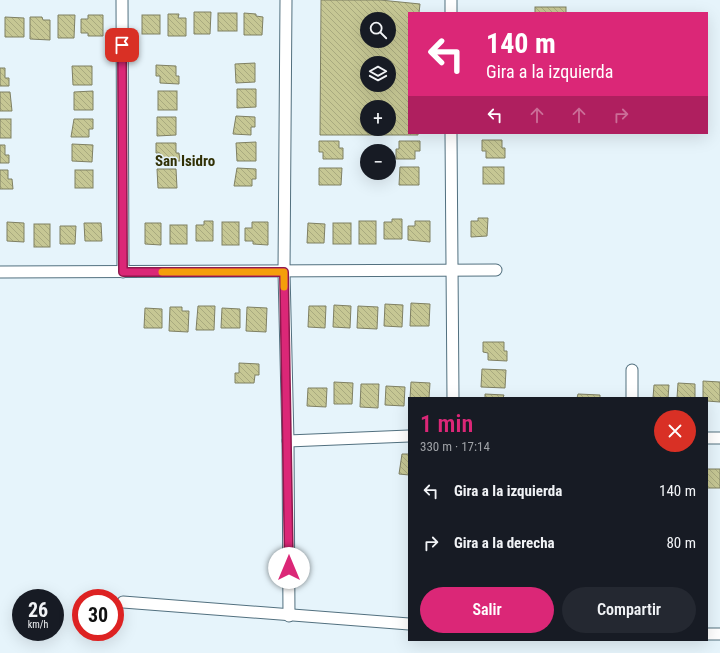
<!DOCTYPE html>
<html lang="es">
<head>
<meta charset="utf-8">
<style>
	body { margin:0; font-family:"Roboto Condensed",sans-serif; background:#242831; color:#f1f3f6; height:100vh; display:flex; flex-direction:column; font-size:15px; white-space:nowrap }
	* { box-sizing:border-box; margin:0 }
	p { font-size:13px; color:#9ea1a6 }
	.icon { flex:none; width:22px; height:22px; fill:none; stroke:currentColor; stroke-width:2; stroke-linecap:round; stroke-linejoin:round }
	.map { position:relative; flex:1; overflow:hidden }
	.panel { position:absolute; left:408px; top:397px; width:300px; height:244px; display:flex; flex-direction:column; background:#171b24; border-radius:0px; box-shadow:0 4px 16px #0002 }
	.panel>* { flex:none }
	.hud { position:absolute; left:408px; top:12px; width:300px; height:122px; border-radius:0px; box-shadow:0 4px 16px #0002; background:#db2777; color:#fff; overflow:hidden }
	.tools { position:absolute; left:360px; top:12px; display:grid; gap:8px }
	.tools a { display:grid; place-items:center; width:36px; height:36px; border-radius:50%; background:#171b24; box-shadow:0 4px 16px #0002; font-size:20px }
	.speed { position:absolute; left:12px; top:589px; display:flex; gap:8px; font-size:20px; font-weight:700; text-align:center }
	.speed>* { display:grid; place-content:center; width:52px; height:52px; border-radius:50%; background:#171b24; box-shadow:0 4px 16px #0002; line-height:1 }
	.speed small { font-size:10px; font-weight:400 }
	.speed .limit { border:6px solid #d22; background:#fff; color:#111 }
	.pin { position:absolute; display:grid; place-items:center; width:34px; height:34px; color:#fff; margin:-17px; border-radius:8px; box-shadow:0 2px 6px #0006 }
	.me { position:absolute; width:44px; margin:-22px; rotate:0deg; stroke-linejoin:round; filter:drop-shadow(0 0 3px #0008) }
	.turn { display:flex; align-items:center; gap:14px; height:84px; padding:0 12px; font-size:18px }
	.turn .icon { width:52px; height:52px; stroke-width:2.5 }
	.turn b { display:block; font-size:28px; line-height:34px }
	.lanes { display:flex; align-items:center; height:38px; padding:0 12px; background:#0003; justify-content:center; gap:20px; direction:ltr }
	.lanes .off { opacity:.35 }
	.round { display:grid; place-items:center; flex:none; width:42px; height:42px; border-radius:21px; background:#242831 }
	.head { display:flex; align-items:center; justify-content:space-between; height:68px; padding:0 12px }
	h1 { font-size:24px; font-weight:600; line-height:30px; color:#db2777 }
	.cta { display:flex; gap:8px; margin-top:auto; padding:8px 12px }
	.cta a { flex:1; height:46px; border-radius:24px; background:#db2777; color:#fff; font-size:16px; font-weight:600; line-height:46px; text-align:center }
	.cta a+a { background:#242831; color:#f1f3f6 }
	ul { padding:0; list-style:none }
	li { display:flex; align-items:center; gap:12px; height:52px; padding:0 12px }
	li div { flex:1 }
	li b { display:block; font-size:15px }
	li em { font-style:normal }
	.map>svg:first-child { display:block }
	.building { fill:url(#building-back-hatch); stroke:#7f8063; fill-rule:evenodd }
	.lines { fill:none; stroke-linecap:round; stroke-linejoin:round }
	.minor-casing { stroke:#52707f; stroke-width:13 }
	.minor { stroke:#fff; stroke-width:11 }
	.route-casing { stroke:#8e194d; stroke-width:10 }
	.route { stroke:#db2777; stroke-width:7 }
	.slow { stroke:#f59e0b; stroke-width:7 }
	.labels { text-anchor:middle; dominant-baseline:central; stroke-width:3; stroke-linejoin:round; paint-order:stroke }
	.district-label { font-size:15px; font-weight:bold; fill:#313005; stroke:#e6f4fb }
</style>
</head>
<body>
<div class="map">
<svg width="720" height="653" viewBox="0 0 720 653">
	<defs>
		<pattern id="building-back-hatch" width="6" height="6" patternUnits="userSpaceOnUse"><rect width="6" height="6" fill="#c6c794"/><path d="M-1 5l2 2M0 0l6 6M5-1l2 2" fill="none" stroke="#a9aa7f"/></pattern>
	</defs>
	<rect width="100%" height="100%" fill="#e6f4fb"/>
	<g class="building">
		<path d="M321,0H380L420,4L419,13H409V133H418V135H320ZM367,19H389V41H367ZM367,63H389V85H367ZM367,107H389V129H367Z"/>
		<rect x="535" y="7" width="31" height="6"/>
		<path d="M194,12H211L210,34H194Z"/>
		<rect x="218" y="13" width="19" height="18"/>
		<path d="M244,13L256,14V16L263,17L262,35H244Z"/>
		<path d="M168,14H179L178,18H186V36H168Z"/>
		<path d="M58,15H75L74,38H58Z"/>
		<path d="M88,15H103V36H88V33H81V19H88Z"/>
		<rect x="142" y="15" width="18" height="19"/>
		<path d="M5,17L24,18V37H5Z"/>
		<path d="M30,17H42L43,20H50V40L30,39Z"/>
		<path d="M255,63V82L236,83L235,64Z"/>
		<path d="M156,65L176,66V76H179V84L160,83V76H156Z"/>
		<path d="M72,66H92V85H73Z"/>
		<path d="M0,68H5V78H9V86H0Z"/>
		<path d="M237,89H256V107L237,108Z"/>
		<path d="M93,91V110H74V92Z"/>
		<rect x="158" y="91" width="19" height="19"/>
		<path d="M0,92H10L12,111H0Z"/>
		<path d="M236,116L255,117V127H251V135L233,134Z"/>
		<path d="M157,117H176V135L157,136Z"/>
		<rect x="0" y="119" width="11" height="19"/>
		<path d="M74,119H93V129H89V137H71Z"/>
		<path d="M482,140H502V148H505V158H486V151H482Z"/>
		<path d="M319,141H339V148H343V159H323V152H319Z"/>
		<path d="M399,141H420V151H415V159H396V149H399Z"/>
		<path d="M256,142V161H237L236,143Z"/>
		<path d="M156,143H176V153H179L180,161H160V153H156Z"/>
		<path d="M72,144L93,145L92,162L72,161Z"/>
		<path d="M0,145H5V155H9V163H0Z"/>
		<path d="M400,167H419V185H399Z"/>
		<rect x="483" y="167" width="21" height="17"/>
		<path d="M237,168L256,169V179H252V186H234Z"/>
		<path d="M319,168H342L341,185H319Z"/>
		<path d="M157,169H176L177,188H158Z"/>
		<path d="M0,170H8V179H12L13,189H0Z"/>
		<rect x="75" y="170" width="18" height="18"/>
		<path d="M478,218H488L487,236L471,237V221H478Z"/>
		<path d="M392,219H402V239H384V222H392Z"/>
		<path d="M204,221H213V241H196V225H204Z"/>
		<rect x="359" y="221" width="17" height="23"/>
		<path d="M415,221H430V242L408,240V226H415Z"/>
		<path d="M7,222L24,223V242L7,241Z"/>
		<rect x="222" y="222" width="17" height="23"/>
		<path d="M252,222H268V245L253,244V241H245V228H252Z"/>
		<path d="M84,223H101L102,241H85Z"/>
		<path d="M145,223H161V245L145,244Z"/>
		<path d="M308,223L325,224L324,243H307Z"/>
		<rect x="333" y="223" width="18" height="21"/>
		<rect x="34" y="224" width="16" height="23"/>
		<rect x="170" y="225" width="17" height="19"/>
		<path d="M60,226H76L75,244H60Z"/>
		<path d="M411,303L430,304L429,326H410Z"/>
		<path d="M385,304L403,305L402,327L384,326Z"/>
		<path d="M334,305L351,306L350,328L333,327Z"/>
		<path d="M198,306H215L214,330H196Z"/>
		<path d="M309,306H326L325,328L308,327Z"/>
		<path d="M358,306L378,307L377,329L357,328Z"/>
		<path d="M170,307H182V311H189L188,332L169,331Z"/>
		<path d="M247,307L267,308L266,332L246,331Z"/>
		<path d="M145,308L162,309V328H144Z"/>
		<path d="M222,308L240,309V328H221Z"/>
		<path d="M483,342H504V351H507V361L488,360V353L483,352Z"/>
		<path d="M239,363L259,364V375H255L254,383H235V373H239Z"/>
		<path d="M482,369L506,370L505,388L481,387Z"/>
		<path d="M703,381L720,382V402L707,401V398H703Z"/>
		<path d="M334,382L353,383L352,404H334Z"/>
		<path d="M411,382L430,383L429,398H410Z"/>
		<path d="M678,383L695,384V398H677Z"/>
		<path d="M361,384H379L378,408L360,407Z"/>
		<path d="M654,385H669L668,398H653Z"/>
		<path d="M386,386L405,387L404,406L385,405Z"/>
		<path d="M308,388H327L326,407L307,406Z"/>
		<path d="M485,394L504,395L503,398H485Z"/>
		<path d="M578,394L600,395V398H577Z"/>
		<path d="M402,454H409V475L399,474Z"/>
		<rect x="707" y="469" width="13" height="19"/>
	</g>
	<g class="lines">
		<defs>
			<g id="minor">
				<path d="M122,0L123,272"/>
				<path d="M286,0L284,272L288,441L289,616"/>
				<path d="M451,13V0"/>
				<path d="M451,133L453,398"/>
				<path d="M0,272L496,270"/>
				<path d="M632,398V370"/>
				<path d="M707,438H720"/>
				<path d="M288,441L409,436"/>
				<path d="M123,602L409,624"/>
				<path d="M707,634H720"/>
			</g>
		</defs>
		<use href="#minor" class="minor-casing"/>
		<use href="#minor" class="minor"/>
	</g>
	<g class="lines">
		<defs>
			<path id="route" d="M122,45L123,272H284L289,568"/>
		</defs>
		<use href="#route" class="route-casing"/>
		<use href="#route" class="route"/>
		<path class="slow" d="M162,272H284V287"/>
	</g>
	<g class="labels">
		<g class="district-label">
			<text x="185" y="161">San Isidro</text>
		</g>
	</g>
</svg>
<div class="tools">
<a><svg class="icon" aria-label="search" viewBox="0 0 24 24"><circle cx="10" cy="10" r="6"/><path d="M15 15l6 6"/></svg></a>
<a><svg class="icon" aria-label="layers" viewBox="0 0 24 24"><path d="M12 4l9 5-9 5-9-5zM3 14l9 5 9-5"/></svg></a>
<a>+</a>
<a>−</a>
</div>
<div class="speed"><div>26<small>km/h</small></div><div class="limit">30</div></div>
<div class="pin" style="left:122px;top:45px;background:#d93025"><svg class="icon" aria-label="arrive" viewBox="0 0 24 24"><path d="M6 21V4h12l-3 4 3 4H6"/></svg></div>
<svg class="me" style="left:289px;top:568px" viewBox="-20 -20 40 40"><circle r="19" fill="#fff"/><path d="M0-13L10 11 0 6-10 11z" fill="#db2777"/></svg>
<div class="hud">
<div class="turn"><svg class="icon" aria-label="left" viewBox="0 0 24 24"><path d="M17 20v-9H6M10 6l-5 5 5 5"/></svg><div><b>140 m</b>Gira a la izquierda</div></div>
<div class="lanes"><svg class="icon" aria-label="left" viewBox="0 0 24 24"><path d="M17 20v-9H6M10 6l-5 5 5 5"/></svg><svg class="icon off" aria-label="ahead" viewBox="0 0 24 24"><path d="M12 20V5M6 11l6-6 6 6"/></svg><svg class="icon off" aria-label="ahead" viewBox="0 0 24 24"><path d="M12 20V5M6 11l6-6 6 6"/></svg><svg class="icon off" aria-label="right" viewBox="0 0 24 24"><path d="M7 20v-9h11M14 6l5 5-5 5"/></svg></div>
</div>
<section class="panel">
<div class="head"><div><h1>1 min</h1><p>330 m · 17:14</p></div><a class="round" style="background:#d93025;color:#fff"><svg class="icon" aria-label="close" viewBox="0 0 24 24"><path d="M6 6l12 12M18 6L6 18"/></svg></a></div>
<ul>
<li><svg class="icon" aria-label="left" viewBox="0 0 24 24"><path d="M17 20v-9H6M10 6l-5 5 5 5"/></svg><div><b>Gira a la izquierda</b></div><em>140 m</em></li>
<li><svg class="icon" aria-label="right" viewBox="0 0 24 24"><path d="M7 20v-9h11M14 6l5 5-5 5"/></svg><div><b>Gira a la derecha</b></div><em>80 m</em></li>
</ul>
<div class="cta"><a>Salir</a><a>Compartir</a></div>
</section>
</div>
</body>
</html>
